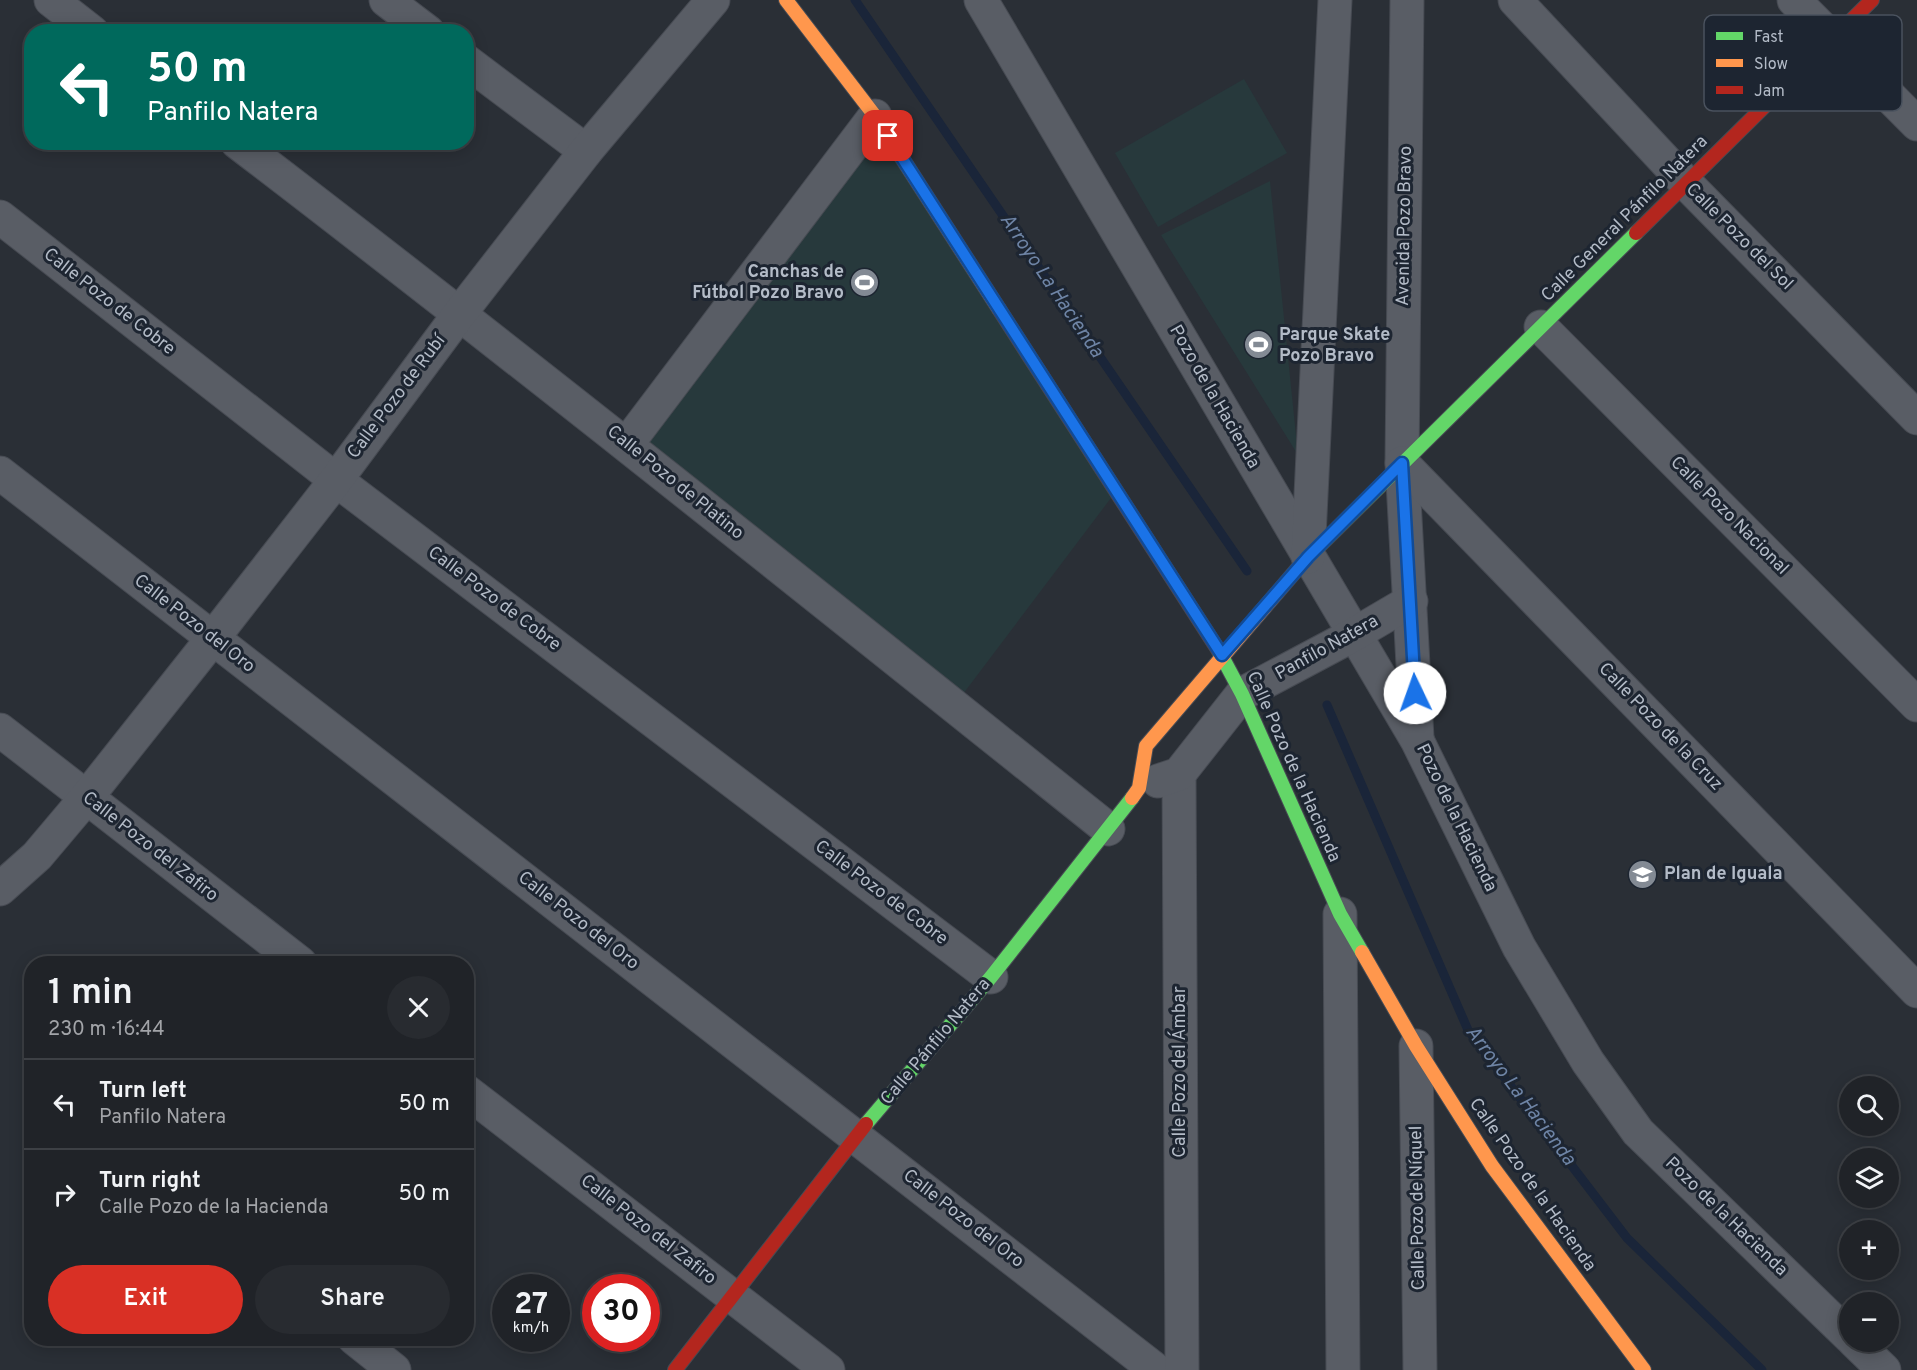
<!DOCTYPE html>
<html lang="en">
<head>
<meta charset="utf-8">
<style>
	body { margin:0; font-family:Overpass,sans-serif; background:#282b30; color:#f1f3f6; height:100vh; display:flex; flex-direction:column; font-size:22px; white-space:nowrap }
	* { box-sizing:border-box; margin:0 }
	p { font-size:20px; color:#a2a4a8 }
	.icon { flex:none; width:33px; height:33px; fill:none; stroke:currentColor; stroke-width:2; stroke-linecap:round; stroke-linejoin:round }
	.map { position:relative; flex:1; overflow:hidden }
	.details { position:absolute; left:24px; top:956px; width:450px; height:390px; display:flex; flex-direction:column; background:#202328; border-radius:24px; box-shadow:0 3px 15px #0003,0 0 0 2px #3d4045 }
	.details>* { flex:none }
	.top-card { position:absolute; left:24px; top:24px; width:450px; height:126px; border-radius:24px; box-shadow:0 3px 15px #0003,0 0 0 2px #3d4045; background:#00695c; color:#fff; overflow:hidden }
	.tools { position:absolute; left:1839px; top:1076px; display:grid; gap:12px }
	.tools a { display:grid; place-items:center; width:60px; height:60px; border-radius:50%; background:#202328; box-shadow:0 3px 15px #0003,0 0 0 2px #3d4045; font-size:30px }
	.speed { position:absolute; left:492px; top:1274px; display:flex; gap:12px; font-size:30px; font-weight:700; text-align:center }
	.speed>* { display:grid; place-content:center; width:78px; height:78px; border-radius:50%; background:#202328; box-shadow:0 3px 15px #0003,0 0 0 2px #3d4045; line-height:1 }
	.speed small { font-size:15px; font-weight:400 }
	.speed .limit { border:9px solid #d22; background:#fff; color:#111 }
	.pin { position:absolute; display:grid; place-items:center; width:51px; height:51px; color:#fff; margin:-26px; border-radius:12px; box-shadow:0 3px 9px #0006 }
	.me { position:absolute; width:66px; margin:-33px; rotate:357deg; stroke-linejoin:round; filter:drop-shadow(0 0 4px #0008) }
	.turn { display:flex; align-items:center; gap:21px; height:126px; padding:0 24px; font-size:27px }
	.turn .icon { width:78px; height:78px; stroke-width:2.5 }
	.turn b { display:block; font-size:42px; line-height:51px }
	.round { display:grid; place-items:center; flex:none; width:63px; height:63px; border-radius:32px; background:#282b30 }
	.headline { display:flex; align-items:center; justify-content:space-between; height:102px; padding:0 24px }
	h1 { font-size:36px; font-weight:600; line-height:45px }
	.button { display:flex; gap:12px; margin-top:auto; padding:12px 24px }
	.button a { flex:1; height:69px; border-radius:36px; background:#d93025; color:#fff; font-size:24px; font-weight:600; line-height:69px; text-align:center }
	.button a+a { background:#282b30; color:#f1f3f6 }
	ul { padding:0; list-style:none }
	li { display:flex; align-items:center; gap:18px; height:90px; padding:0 24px; border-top:2px solid #3d4045 }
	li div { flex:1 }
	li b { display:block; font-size:22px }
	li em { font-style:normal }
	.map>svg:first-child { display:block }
	.green { fill:#27393c }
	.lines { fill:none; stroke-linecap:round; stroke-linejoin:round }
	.stream { stroke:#1a2539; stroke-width:9 }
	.street-casing { stroke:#474b53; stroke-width:35 }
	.fast-casing { stroke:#474b53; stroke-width:16 }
	.slow-casing { stroke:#474b53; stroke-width:16 }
	.jam-casing { stroke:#474b53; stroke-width:16 }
	.street { stroke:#595d65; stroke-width:33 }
	.fast { stroke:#63d668; stroke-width:14 }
	.slow { stroke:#ff974d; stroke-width:14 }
	.jam { stroke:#b3261e; stroke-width:14 }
	.route-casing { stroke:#114b97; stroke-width:15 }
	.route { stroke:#1a73e8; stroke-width:10 }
	.labels { text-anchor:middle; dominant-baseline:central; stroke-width:6; stroke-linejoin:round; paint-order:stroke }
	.street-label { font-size:18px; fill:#b3bbc7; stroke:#1d2531 }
	.poi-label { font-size:18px; font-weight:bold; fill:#b3bbc7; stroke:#1d2531; text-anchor:start }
	.water-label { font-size:20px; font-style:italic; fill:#6e84a5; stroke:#1d2531 }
	.key { fill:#1d2531; stroke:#4a525e; stroke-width:1.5 }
	.key-label { font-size:16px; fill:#b3bbc7 }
</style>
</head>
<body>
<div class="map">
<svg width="1917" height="1370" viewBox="0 0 1917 1370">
	<rect width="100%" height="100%" fill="#2a2f36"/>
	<g class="green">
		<path d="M1244,79L1287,153L1158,227L1115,153Z"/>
		<path d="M874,120L1114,494L957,702L630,444Z"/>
		<path d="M1270,181L1298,455L1161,235Z"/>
	</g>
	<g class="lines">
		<g class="stream">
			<path d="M855,0L1247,571"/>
			<path d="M1327,705L1468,1030L1627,1238L1762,1370"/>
		</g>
		<defs>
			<g id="street">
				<path d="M51,0L92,32"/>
				<path d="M386,0L428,32"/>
				<path d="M981,0L1417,740L1519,947L1588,1062L1638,1132L1850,1337"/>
				<path d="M1407,0L1402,463L1417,738"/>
				<path d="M1515,0L1686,183L1917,418"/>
				<path d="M1794,0L1917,124"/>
				<path d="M466,61L586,151"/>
				<path d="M237,142C531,367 819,598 1108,829"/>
				<path d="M0,217L336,480L991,977"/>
				<path d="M1541,327L1917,705"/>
				<path d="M627,444L875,116"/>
				<path d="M1402,463L1917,991"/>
				<path d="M0,473L1156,1370"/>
				<path d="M1308,557L1335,0"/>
				<path d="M0,730L300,963"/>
				<path d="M1179,774L1182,1370"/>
				<path d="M1158,781L1179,774L1242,694L1353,635L1411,601"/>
				<path d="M0,889L37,856L86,798L213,638L336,480L460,313L586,151L713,0"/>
				<path d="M1340,914L1343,1370"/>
				<path d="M1416,1046L1420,1370"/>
				<path d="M466,1091L828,1370"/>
				<path d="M354,1338L394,1370"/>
				<path d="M1854,1341L1884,1370"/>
			</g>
			<g id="fast">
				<path d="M1305,560L1636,233"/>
				<path d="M1219,651L1242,694L1340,914L1362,952"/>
				<path d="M866,1124L991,977L1132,798"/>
			</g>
			<g id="slow">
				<path d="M786,0L875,116L999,309"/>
				<path d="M1132,798L1139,788L1146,746L1305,560"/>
				<path d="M1362,952L1416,1046L1492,1166L1644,1370"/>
			</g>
			<g id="jam">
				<path d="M1636,233L1872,0"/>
				<path d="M999,309L1219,651"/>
				<path d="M675,1370L866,1124"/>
			</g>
		</defs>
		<use href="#street" class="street-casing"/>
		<use href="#fast" class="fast-casing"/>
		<use href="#slow" class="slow-casing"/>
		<use href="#jam" class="jam-casing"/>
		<use href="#street" class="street"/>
		<use href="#fast" class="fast"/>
		<use href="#slow" class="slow"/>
		<use href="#jam" class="jam"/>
	</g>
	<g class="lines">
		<defs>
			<path id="route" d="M888,136L1222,655L1308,557L1402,463L1415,693"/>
		</defs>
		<use href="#route" class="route-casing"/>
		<use href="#route" class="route"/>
	</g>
	<defs>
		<symbol id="stadium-disc" viewBox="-11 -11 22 22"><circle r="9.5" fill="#838a94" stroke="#1d2531"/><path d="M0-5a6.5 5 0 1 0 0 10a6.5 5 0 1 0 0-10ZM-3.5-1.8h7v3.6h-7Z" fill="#fff"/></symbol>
		<symbol id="school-disc" viewBox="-11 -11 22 22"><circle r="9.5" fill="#838a94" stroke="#1d2531"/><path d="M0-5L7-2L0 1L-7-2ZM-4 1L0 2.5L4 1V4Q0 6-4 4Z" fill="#fff"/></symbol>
	</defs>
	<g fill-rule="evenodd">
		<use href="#stadium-disc" x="848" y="266" width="33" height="33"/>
		<use href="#stadium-disc" x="1242" y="328" width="33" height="33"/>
		<use href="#school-disc" x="1626" y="858" width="33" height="33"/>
	</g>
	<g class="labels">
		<g class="street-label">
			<text transform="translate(1625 219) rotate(-45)">Calle General Pánfilo Natera</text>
			<text transform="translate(1405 226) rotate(-89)">Avenida Pozo Bravo</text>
			<text transform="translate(1739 237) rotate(45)">Calle Pozo del Sol</text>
			<text transform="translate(109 302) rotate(38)">Calle Pozo de Cobre</text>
			<text transform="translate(397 397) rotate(-53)">Calle Pozo de Rubí</text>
			<text transform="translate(1214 397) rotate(60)">Pozo de la Hacienda</text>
			<text transform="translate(675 483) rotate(39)">Calle Pozo de Platino</text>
			<text transform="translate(1729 516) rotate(45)">Calle Pozo Nacional</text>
			<text transform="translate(494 599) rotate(37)">Calle Pozo de Cobre</text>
			<text transform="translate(194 624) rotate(38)">Calle Pozo del Oro</text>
			<text transform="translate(1327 648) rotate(-29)">Panfilo Natera</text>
			<text transform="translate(1660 727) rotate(46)">Calle Pozo de la Cruz</text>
			<text transform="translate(1293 767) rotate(66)">Calle Pozo de la Hacienda</text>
			<text transform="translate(1456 818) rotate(64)">Pozo de la Hacienda</text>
			<text transform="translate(150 847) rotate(38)">Calle Pozo del Zafiro</text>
			<text transform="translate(881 893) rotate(37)">Calle Pozo de Cobre</text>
			<text transform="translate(578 921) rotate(38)">Calle Pozo del Oro</text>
			<text transform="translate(936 1042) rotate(-50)">Calle Pánfilo Natera</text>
			<text transform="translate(1180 1072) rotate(-90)">Calle Pozo del Ámbar</text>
			<text transform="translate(1532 1185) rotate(55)">Calle Pozo de la Hacienda</text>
			<text transform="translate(1418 1208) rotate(-91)">Calle Pozo de Níquel</text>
			<text transform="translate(1726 1217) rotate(44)">Pozo de la Hacienda</text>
			<text transform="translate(963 1219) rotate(38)">Calle Pozo del Oro</text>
			<text transform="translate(648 1230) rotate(38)">Calle Pozo del Zafiro</text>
		</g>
		<g class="poi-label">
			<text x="844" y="272" text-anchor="end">Canchas de<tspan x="844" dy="21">Fútbol Pozo Bravo</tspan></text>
			<text x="1279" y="335">Parque Skate<tspan x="1279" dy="21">Pozo Bravo</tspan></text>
			<text x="1664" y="874">Plan de Iguala</text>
		</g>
		<g class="water-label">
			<text transform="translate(1051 286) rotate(56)">Arroyo La Hacienda</text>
			<text transform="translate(1520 1096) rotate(53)">Arroyo La Hacienda</text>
		</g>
	</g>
	<rect x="1704" y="15" width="198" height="96" rx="9" class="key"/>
	<rect x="1716" y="32" width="27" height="8" fill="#63d668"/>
	<rect x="1716" y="59" width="27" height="8" fill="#ff974d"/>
	<rect x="1716" y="86" width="27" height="8" fill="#b3261e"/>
	<g class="key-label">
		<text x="1754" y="42">Fast</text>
		<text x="1754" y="69">Slow</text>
		<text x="1754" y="96">Jam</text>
	</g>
</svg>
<div class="tools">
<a><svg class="icon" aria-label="search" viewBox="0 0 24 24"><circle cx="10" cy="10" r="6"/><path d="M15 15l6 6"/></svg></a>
<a><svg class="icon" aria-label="layers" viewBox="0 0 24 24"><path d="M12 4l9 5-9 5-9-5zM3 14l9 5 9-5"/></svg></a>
<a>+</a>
<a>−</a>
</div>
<div class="speed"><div>27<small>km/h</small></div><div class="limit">30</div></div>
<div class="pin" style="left:888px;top:136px;background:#d93025"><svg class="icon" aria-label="arrive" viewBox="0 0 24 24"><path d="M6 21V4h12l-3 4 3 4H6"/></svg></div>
<svg class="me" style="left:1415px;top:693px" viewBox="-20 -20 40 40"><circle r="19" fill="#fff"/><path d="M0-13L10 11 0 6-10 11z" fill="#1a73e8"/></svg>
<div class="top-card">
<div class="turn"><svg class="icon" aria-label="left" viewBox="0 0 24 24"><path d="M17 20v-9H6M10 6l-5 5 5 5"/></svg><div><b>50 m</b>Panfilo Natera</div></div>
</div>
<section class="details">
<div class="headline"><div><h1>1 min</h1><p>230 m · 16:44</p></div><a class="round"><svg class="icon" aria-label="close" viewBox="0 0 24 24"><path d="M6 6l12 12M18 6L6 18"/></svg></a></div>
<ul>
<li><svg class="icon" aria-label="left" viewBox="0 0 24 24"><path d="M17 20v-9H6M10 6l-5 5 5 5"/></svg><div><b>Turn left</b><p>Panfilo Natera</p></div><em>50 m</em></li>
<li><svg class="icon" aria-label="right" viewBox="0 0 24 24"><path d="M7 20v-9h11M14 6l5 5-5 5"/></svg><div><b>Turn right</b><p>Calle Pozo de la Hacienda</p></div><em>50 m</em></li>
</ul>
<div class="button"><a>Exit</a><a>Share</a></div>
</section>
</div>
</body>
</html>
